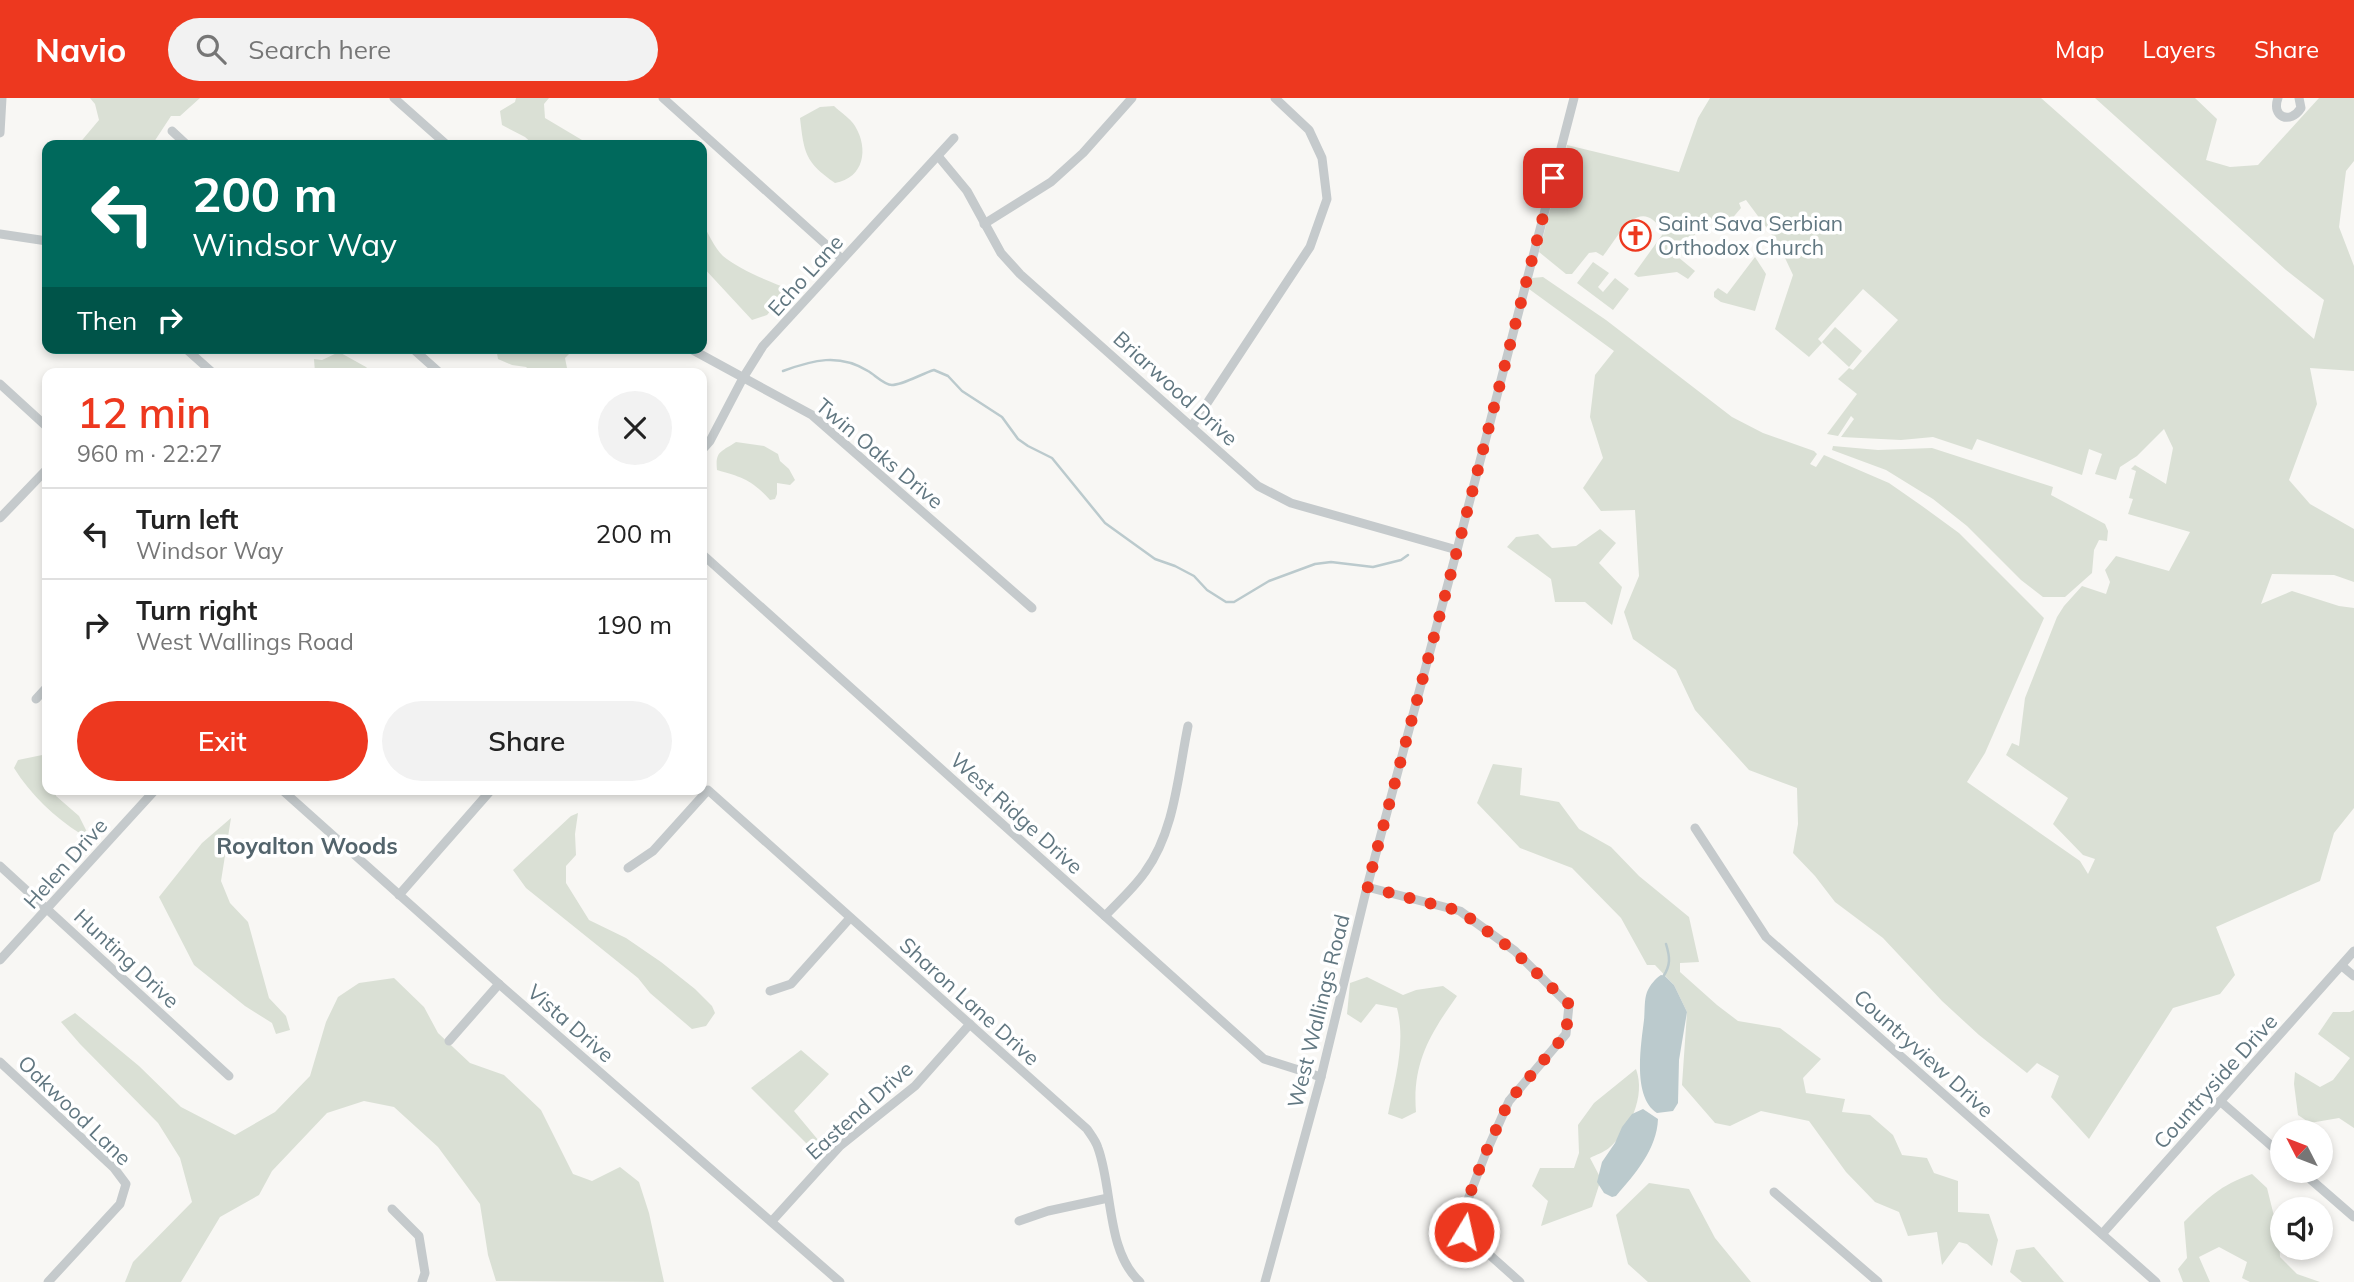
<!DOCTYPE html>
<html lang="en">
<head>
<meta charset="utf-8">
<style>
	body { margin:0; font-family:Mulish,sans-serif; background:#f2f2f2; color:#222; height:100vh; display:flex; flex-direction:column; font-size:26px; white-space:nowrap }
	* { box-sizing:border-box; margin:0 }
	p { font-size:23px; color:#767676 }
	.icon { flex:none; width:38px; height:38px; fill:none; stroke:currentColor; stroke-width:2; stroke-linecap:round; stroke-linejoin:round }
	.map { position:relative; flex:1; overflow:hidden }
	.panel { position:absolute; left:42px; top:270px; width:665px; height:427px; display:flex; flex-direction:column; background:#fff; border-radius:14px; box-shadow:0 4px 10px #0003 }
	.panel>* { flex:none }
	.hud { position:absolute; left:42px; top:42px; width:665px; height:214px; border-radius:14px; box-shadow:0 4px 10px #0003; background:#00695c; color:#fff; overflow:hidden }
	.needle { width:46px; rotate:312deg }
	.fabs { position:absolute; left:2270px; top:1022px; display:grid; gap:14px }
	.fabs a { display:grid; place-items:center; width:63px; height:63px; border-radius:50%; background:#fff; box-shadow:0 4px 10px #0003; font-size:35px }
	.pin { position:absolute; display:grid; place-items:center; width:60px; height:60px; color:#fff; margin:-30px; border-radius:14px; box-shadow:0 4px 10px #0006 }
	.me { position:absolute; width:77px; margin:-38px; rotate:9deg; stroke-linejoin:round; filter:drop-shadow(0 0 5px #0008) }
	.turn { display:flex; align-items:center; gap:24px; height:147px; padding:0 35px; font-size:32px }
	.turn .icon { width:91px; height:91px; stroke-width:2.5 }
	.turn b { display:block; font-size:49px; line-height:60px }
	.then { display:flex; align-items:center; height:66px; padding:0 35px; background:#0003; gap:14px; font-size:26px }
	.round { display:grid; place-items:center; flex:none; width:74px; height:74px; border-radius:37px; background:#f2f2f2 }
	.overview { display:flex; align-items:center; justify-content:space-between; height:119px; padding:0 35px }
	h1 { font-size:42px; font-weight:600; line-height:52px; color:#ed381f }
	.primary-button { display:flex; gap:14px; margin-top:auto; padding:14px 35px }
	.primary-button a { flex:1; height:80px; border-radius:42px; background:#ed381f; color:#fff; font-size:28px; font-weight:600; line-height:80px; text-align:center }
	.primary-button a+a { background:#f2f2f2; color:#222 }
	ul { padding:0; list-style:none }
	li { display:flex; align-items:center; gap:21px; height:91px; padding:0 35px; border-top:2px solid #e0e0e0 }
	li div { flex:1 }
	li b { display:block; font-size:26px }
	li em { font-style:normal }
	header { display:flex; align-items:center; gap:42px; box-sizing:border-box; height:98px; padding:0 35px; background:#ed381f; color:#fff }
	header strong { font-size:33px }
	nav { display:flex; gap:38px; margin-inline-start:auto; font-size:24px }
	.search { width:490px; height:63px; background:#f2f2f2; display:flex; align-items:center; gap:18px; box-sizing:border-box; padding:0 24px; border-radius:38px; color:#767676; font-size:26px }
	.map>svg:first-child { display:block }
	.green { fill:#dae0d5 }
	.water { fill:#bbcacd }
	.lines { fill:none; stroke-linecap:round; stroke-linejoin:round }
	.stream { stroke:#bbcacd; stroke-width:2.5 }
	.minor { stroke:#c5cacc; stroke-width:9 }
	.route { stroke:#ed381f; stroke-width:12; stroke-dasharray:0 21.6 }
	.labels { text-anchor:middle; dominant-baseline:central; stroke-width:7; stroke-linejoin:round; paint-order:stroke }
	.poi-label { font-size:21px; fill:#617781; stroke:#fff; text-anchor:start }
	.street-label { font-size:21px; fill:#617781; stroke:#fff }
	.neighbourhood-label { font-size:23px; font-weight:bold; fill:#53646c; stroke:#fff }
</style>
</head>
<body>
<header>
<strong>Navio</strong>
<div class="search"><svg class="icon" aria-label="search" viewBox="0 0 24 24"><circle cx="10" cy="10" r="6"/><path d="M15 15l6 6"/></svg>Search here</div>
<nav><a>Map</a><a>Layers</a><a>Share</a></nav>
</header>
<div class="map">
<svg width="2354" height="1184" viewBox="0 0 2354 1184">
	<rect width="100%" height="100%" fill="#f8f7f4"/>
	<g class="green">
		<path d="M90,0H200L180,18H171L152,47H78L99,22L95,6Z"/>
		<path d="M516,0H549L544,6L545,20L582,42L599,47H534L525,39L502,27L500,13L515,4Z"/>
		<path d="M1710,0H2041L2314,241L2324,202L2286,172L2095,0H2195L2217,21L2206,62L2230,69L2258,67L2319,0H2354V63L2346,73L2339,129L2354,168V273L2310,270L2317,306L2289,382L2310,406L2354,431V484L2334,477L2272,476L2261,506L2292,493L2339,508L2354,510V710L2334,735L2320,783L2216,829L2235,877L2220,896L2173,910L2089,1041L2051,999L2059,978L2037,965L2027,975L1979,937L1942,903L1883,840L1835,804L1815,778L1793,755L1798,726L1797,690L1749,672L1695,612L1676,572L1633,541L1624,514L1639,478L1635,412L1601,413L1583,390L1603,360L1590,319L1595,277L1614,253L1529,191L1532,180L1543,179L1606,222L1732,319L1763,335L1814,353L1817,356L1810,366L1816,369L1824,357L1889,385L1922,408L1959,435L2044,520L1985,655L1967,684L2080,763L2088,776L2095,761L2083,757L2053,726L2068,700L2006,657L2012,645L2019,648L2025,600L2057,519L2064,508L2082,488L2106,496L2110,484L2105,472L2116,458L2169,473L2190,434L2128,416L2133,401L2129,400L2136,373L2131,371L2135,367L2166,386L2173,350L2164,331L2137,358L2120,369L2116,382L2095,376L2102,356L2089,351L2082,377L1977,341L1972,352L1933,339L1901,342L1841,339L1854,321L1851,318L1838,338L1827,336L1857,296L1838,281L1849,270L1853,272L1898,222L1863,191L1818,241L1822,245L1809,259L1775,231L1793,177L1778,145L1746,102L1739,105L1741,110L1730,123L1720,115L1713,122L1708,119L1678,159L1695,173L1688,181L1677,174L1638,179L1634,176L1662,137C1660,131 1659,127 1653,122C1633,106 1614,145 1603,158L1596,154L1589,155L1572,176H1566L1539,154L1567,47L1679,74L1698,20Z"/>
		<path d="M834,8C840,14 850,20 855,28C869,51 864,80 835,85C805,64 804,55 800,20L820,9Z"/>
		<path d="M702,124C708,135 714,149 723,158C738,171 770,184 789,191L767,217L752,222L702,168Z"/>
		<path d="M1755,159L1766,176L1755,213L1721,204L1714,199V194L1718,190L1727,196Z"/>
		<path d="M1593,164L1609,175L1598,189L1603,194L1615,180L1629,191L1613,212L1577,185Z"/>
		<path d="M1835,229L1862,253L1849,269L1822,244Z"/>
		<path d="M496,250H575L565,260L568,275H533L526,269L512,267L498,261Z"/>
		<path d="M339,254L366,269L372,275H315L314,261L322,262Z"/>
		<path d="M736,344L764,348L778,356L780,363L789,371L795,382L790,387L777,385V396L775,401L770,402C752,382 742,379 717,372C715,353 721,354 736,344Z"/>
		<path d="M1833,348L1878,352L1932,350L2053,389L2051,397L2105,426L2108,433L2107,443L2099,442L2094,452L2092,475L2065,499H2043L2021,482L1967,428L1933,401L1886,372L1832,352Z"/>
		<path d="M1600,431L1616,445L1599,465L1622,489L1612,527L1585,504H1555L1551,481L1507,449L1516,439L1538,436L1552,450L1576,448Z"/>
		<path d="M47,656V691H55L56,698L79,718L87,734L81,736C54,719 31,697 14,670L18,662Z"/>
		<path d="M1493,666L1522,670L1520,697L1559,704L1579,731L1611,749L1639,778L1689,819L1699,864L1680,865V874L1717,907L1738,923L1780,930L1821,961L1803,980L1806,995L1845,1001L1842,1014L1870,1017L1893,1037L1902,1057L1927,1060L1934,1075L1958,1083V1114L1989,1116L1998,1142L1992,1168L1967,1146L1959,1144L1942,1167L1937,1134L1908,1138L1899,1114L1875,1104L1846,1074L1809,1023L1761,1013L1730,1028L1715,1025L1682,987L1687,914L1674,887L1655,867H1647L1621,820L1572,770L1520,750L1477,705Z"/>
		<path d="M578,715L575,736L576,757L566,768V785L589,822L626,840L661,864L695,891L712,908L715,915L706,928L692,931L650,895L638,880L526,790L513,772L571,718Z"/>
		<path d="M231,720L221,783L230,805L248,824L269,900L286,918L290,932L276,936L272,925L245,908L194,867L159,799L202,745Z"/>
		<path d="M1367,879L1403,897L1416,892L1443,888L1457,898C1430,936 1412,965 1416,1014L1402,1021L1388,1016C1395,981 1406,945 1397,910L1376,906L1361,925L1347,916L1350,885Z"/>
		<path d="M394,880L424,909L438,935L470,965L504,977L541,1012L573,1076L592,1083L620,1069L639,1084L649,1115L664,1184L496,1183L488,1157L480,1106L438,1049L394,1009L364,1003L327,1015L272,1073L259,1097L220,1119L181,1184H125L133,1164L192,1104L180,1060L158,1025L80,946L61,924L75,915L139,968L181,1009L235,1037L275,1014L310,978L326,924L338,899L359,885Z"/>
		<path d="M2354,912V1030L2339,1020L2310,1025L2298,1017L2294,986L2295,974L2320,989L2333,982L2350,960L2318,936L2333,914H2350Z"/>
		<path d="M801,952L829,976L794,1013L819,1043L812,1051L751,990Z"/>
		<path d="M1636,971C1646,998 1630,1032 1609,1050C1604,1054 1596,1057 1590,1060L1601,1081L1592,1109L1541,1128L1548,1103L1532,1088L1540,1070H1574L1579,1055L1578,1027L1594,1005Z"/>
		<path d="M2252,1076L2267,1090L2279,1138L2280,1159L2297,1176L2320,1184H2250L2242,1180L2247,1164L2219,1149L2199,1159L2210,1184H2183L2178,1171L2187,1160L2184,1124C2209,1099 2219,1088 2252,1076Z"/>
		<path d="M1649,1085L1689,1091L1715,1140L1751,1184H1648L1628,1166L1616,1117Z"/>
		<path d="M2034,1149L2064,1184H2022L2010,1174L2016,1152Z"/>
	</g>
	<g class="water">
		<path d="M1661,877L1665,878L1674,887L1687,914L1679,962L1678,1005L1673,1013L1657,1015C1632,999 1641,947 1644,922C1645,913 1644,902 1647,894C1650,887 1655,881 1661,877Z"/>
		<path d="M1643,1011L1658,1021C1657,1051 1635,1076 1616,1098L1612,1099L1604,1095L1597,1084L1602,1064L1615,1045L1622,1029L1632,1016Z"/>
	</g>
	<g class="lines">
		<g class="stream">
			<path d="M783,273C813,262 839,255 868,273C875,277 884,287 892,287C903,287 923,275 934,272L948,278L962,293L1002,319L1018,341L1028,348L1052,360L1105,425L1155,461L1175,468L1194,478L1207,492L1226,504H1234L1269,483L1315,466L1331,464L1373,469L1401,462L1408,457"/>
			<path d="M1663,879C1671,867 1670,859 1666,846"/>
		</g>
		<g class="minor">
			<path d="M394,0L447,47"/>
			<path d="M663,0L842,161"/>
			<path d="M2278,0C2271,19 2290,27 2301,10L2299,0"/>
			<path d="M172,33L187,47"/>
			<path d="M0,35L2,0"/>
			<path d="M938,58L967,93L1001,155L1020,176L1258,388L1291,405L1457,452"/>
			<path d="M984,126L1051,84L1083,55L1132,0"/>
			<path d="M0,136L47,143"/>
			<path d="M185,250L213,275"/>
			<path d="M412,250L440,275"/>
			<path d="M689,250L812,317L1032,510"/>
			<path d="M0,286L47,329"/>
			<path d="M1192,328L1310,149L1327,101L1322,60L1309,32L1275,0"/>
			<path d="M702,352L710,343L743,280L763,248L954,40"/>
			<path d="M0,420L47,371"/>
			<path d="M702,456L1264,961L1321,979"/>
			<path d="M36,601L47,589"/>
			<path d="M281,691L499,886L840,1184"/>
			<path d="M1695,730L1766,839L2156,1184"/>
			<path d="M0,768L229,978"/>
			<path d="M628,770L653,753L708,692L1087,1031C1091,1037 1096,1043 1098,1050C1113,1091 1106,1153 1140,1184"/>
			<path d="M1367,789L1460,813L1515,853L1569,907L1566,936L1509,1003L1485,1057L1465,1109L1464,1134L1520,1184"/>
			<path d="M399,797L492,691"/>
			<path d="M1105,818C1118,804 1134,790 1145,774C1175,733 1178,676 1188,628"/>
			<path d="M0,862L156,691"/>
			<path d="M2342,868L2354,878"/>
			<path d="M770,893L791,886L850,820"/>
			<path d="M449,943L499,886"/>
			<path d="M0,964L114,1070L126,1086L120,1106L48,1184"/>
			<path d="M2220,1003L2282,1057"/>
			<path d="M2301,1073L2354,1119"/>
			<path d="M1774,1094L1878,1184"/>
			<path d="M392,1111L419,1138L425,1175L422,1184"/>
			<path d="M772,1123L840,1048L915,988L970,926"/>
			<path d="M1019,1123L1048,1113L1108,1100"/>
			<path d="M2102,1136L2354,853"/>
			<path d="M1265,1184L1321,979L1367,789L1457,452L1574,0"/>
		</g>
	</g>
	<g class="lines">
		<path class="route" d="M1464,1134L1465,1109L1485,1056L1509,1003L1566,936L1569,906L1514,853L1460,813L1367,789L1458,449L1553,80"/>
	</g>
	<defs>
		<symbol id="church-ring" viewBox="-11 -11 22 22"><circle r="9.5" fill="#fff" stroke="#ed381f" stroke-width="1.5"/><path d="M-1.2-6h2.4v3.5h3.3v2.4h-3.3V6h-2.4V-.1h-3.3v-2.4h3.3Z" fill="#ed381f"/></symbol>
	</defs>
	<g fill-rule="evenodd">
		<use href="#church-ring" x="1618" y="120" width="35" height="35"/>
	</g>
	<g class="labels">
		<g class="poi-label">
			<text x="1658" y="125">Saint Sava Serbian<tspan x="1658" dy="24">Orthodox Church</tspan></text>
		</g>
		<g class="street-label">
			<text transform="translate(805 177) rotate(-48)">Echo Lane</text>
			<text transform="translate(1176 290) rotate(42)">Briarwood Drive</text>
			<text transform="translate(880 355) rotate(40)">Twin Oaks Drive</text>
			<text transform="translate(1017 715) rotate(42)">West Ridge Drive</text>
			<text transform="translate(65 765) rotate(-48)">Helen Drive</text>
			<text transform="translate(127 860) rotate(43)">Hunting Drive</text>
			<text transform="translate(970 903) rotate(42)">Sharon Lane Drive</text>
			<text transform="translate(1318 913) rotate(-76)">West Wallings Road</text>
			<text transform="translate(571 925) rotate(41)">Vista Drive</text>
			<text transform="translate(1924 955) rotate(42)">Countryview Drive</text>
			<text transform="translate(2215 983) rotate(-48)">Countryside Drive</text>
			<text transform="translate(75 1012) rotate(44)">Oakwood Lane</text>
			<text transform="translate(859 1012) rotate(-42)">Eastend Drive</text>
		</g>
		<g class="neighbourhood-label">
			<text x="307" y="747">Royalton Woods</text>
		</g>
	</g>
</svg>
<div class="fabs">
<a><svg class="needle" viewBox="-14 -14 28 28"><path d="M0-13l5 13h-10z" fill="#e53935"/><path d="M0 13l5-13h-10z" fill="#767676"/></svg></a>
<a><svg class="icon" aria-label="sound" viewBox="0 0 24 24"><path d="M4 9h4l5-4v14l-5-4H4zM17 9q2 3 0 6"/></svg></a>
</div>
<div class="pin" style="left:1553px;top:80px;background:#d93025"><svg class="icon" aria-label="arrive" viewBox="0 0 24 24"><path d="M6 21V4h12l-3 4 3 4H6"/></svg></div>
<svg class="me" style="left:1464px;top:1134px" viewBox="-20 -20 40 40"><circle r="17" fill="#ed381f" stroke="#fff" stroke-width="3"/><path d="M0-11L8 9 0 5-8 9z" fill="#fff"/></svg>
<div class="hud">
<div class="turn"><svg class="icon" aria-label="left" viewBox="0 0 24 24"><path d="M17 20v-9H6M10 6l-5 5 5 5"/></svg><div><b>200 m</b>Windsor Way</div></div>
<div class="then">Then<svg class="icon" aria-label="right" viewBox="0 0 24 24"><path d="M7 20v-9h11M14 6l5 5-5 5"/></svg></div>
</div>
<section class="panel">
<div class="overview"><div><h1>12 min</h1><p>960 m · 22:27</p></div><a class="round"><svg class="icon" aria-label="close" viewBox="0 0 24 24"><path d="M6 6l12 12M18 6L6 18"/></svg></a></div>
<ul>
<li><svg class="icon" aria-label="left" viewBox="0 0 24 24"><path d="M17 20v-9H6M10 6l-5 5 5 5"/></svg><div><b>Turn left</b><p>Windsor Way</p></div><em>200 m</em></li>
<li><svg class="icon" aria-label="right" viewBox="0 0 24 24"><path d="M7 20v-9h11M14 6l5 5-5 5"/></svg><div><b>Turn right</b><p>West Wallings Road</p></div><em>190 m</em></li>
</ul>
<div class="primary-button"><a>Exit</a><a>Share</a></div>
</section>
</div>
</body>
</html>
